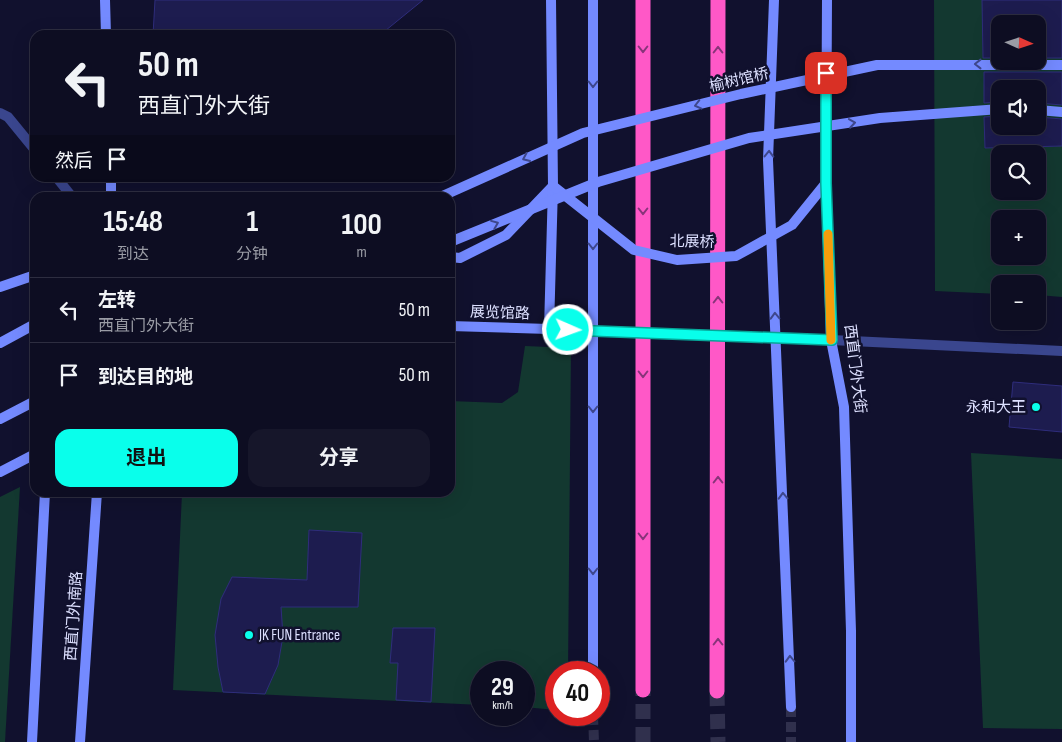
<!DOCTYPE html>
<html lang="zh">
<head>
<meta charset="utf-8">
<style>
	body { margin:0; font-family:"Sofia Sans Condensed","Noto Sans SC",sans-serif; background:#16162a; color:#f1f3f6; height:100vh; display:flex; flex-direction:column; font-size:19px; white-space:nowrap }
	* { box-sizing:border-box; margin:0 }
	p { font-size:16px; color:#9a9ca5 }
	.icon { flex:none; width:28px; height:28px; fill:none; stroke:currentColor; stroke-width:2; stroke-linecap:round; stroke-linejoin:round }
	.map { position:relative; flex:1; overflow:hidden }
	.panel { position:absolute; left:30px; top:192px; width:425px; height:305px; display:flex; flex-direction:column; background:#0d0d22; border-radius:15px; box-shadow:0 5px 20px #0002,0 0 0 1px #2d2d40 }
	.panel>* { flex:none }
	.hud { position:absolute; left:30px; top:30px; width:425px; height:152px; border-radius:15px; box-shadow:0 5px 20px #0002,0 0 0 1px #2d2d40; background:#0d0d22; color:#f1f3f6; overflow:hidden }
	.needle { width:32px; rotate:93deg }
	.fabs { position:absolute; left:991px; top:15px; display:grid; gap:10px }
	.fabs a { display:grid; place-items:center; width:55px; height:55px; border-radius:10px; background:#0d0d22; box-shadow:0 5px 20px #0002,0 0 0 1px #2d2d40; font-size:25px }
	.speed { position:absolute; left:470px; top:661px; display:flex; gap:10px; font-size:25px; font-weight:700; text-align:center }
	.speed>* { display:grid; place-content:center; width:65px; height:65px; border-radius:50%; background:#0d0d22; box-shadow:0 5px 20px #0002,0 0 0 1px #2d2d40; line-height:1 }
	.speed small { font-size:12px; font-weight:400 }
	.speed .limit { border:8px solid #d22; background:#fff; color:#111 }
	.pin { position:absolute; display:grid; place-items:center; width:42px; height:42px; color:#fff; margin:-21px; border-radius:10px; box-shadow:0 2px 8px #0006 }
	.me { position:absolute; width:55px; margin:-28px; rotate:92deg; stroke-linejoin:round; filter:drop-shadow(0 0 4px #0008) }
	.turn { display:flex; align-items:center; gap:18px; height:105px; padding:0 25px; font-size:22px }
	.turn .icon { width:65px; height:65px; stroke-width:2.5 }
	.turn b { display:block; font-size:35px; line-height:42px }
	.then { display:flex; align-items:center; height:48px; padding:0 25px; background:#0003; gap:10px; font-size:19px }
	.eta { display:flex; justify-content:space-evenly; align-items:center; height:85px; text-align:center }
	.eta b { font-size:30px; font-weight:700; line-height:35px }
	.button { display:flex; gap:10px; margin-top:auto; padding:10px 25px }
	.button a { flex:1; height:58px; border-radius:15px; background:#09ffeb; color:#111; font-size:20px; font-weight:700; line-height:58px; text-align:center }
	.button a+a { background:#16162a; color:#f1f3f6 }
	ul { padding:0; list-style:none }
	li { display:flex; align-items:center; gap:15px; height:65px; padding:0 25px; border-top:1px solid #2d2d40 }
	li div { flex:1 }
	li b { display:block; font-size:19px }
	li em { font-style:normal }
	.map>svg:first-child { display:block }
	.green { fill:#133830; fill-rule:evenodd }
	.building { fill:#1d1c4f; stroke:#2f2d7c }
	.lines { fill:none; stroke-linecap:round; stroke-linejoin:round }
	.secondary-tunnel { stroke:#30304d; stroke-width:10; stroke-dasharray:10 5; stroke-linecap:butt }
	.highway-tunnel { stroke:#30304d; stroke-width:15; stroke-dasharray:15 8; stroke-linecap:butt }
	.lane { stroke:#3a468e; stroke-width:10 }
	.street { stroke:#3a468e; stroke-width:10 }
	.secondary { stroke:#748aff; stroke-width:10 }
	.highway { stroke:#ff58c7; stroke-width:15 }
	.secondary-bridge { stroke:#748aff; stroke-width:10 }
	.oneway { stroke:#88347a }
	.oneway2 { stroke:#3e478c }
	.route-casing { stroke:#06a699; stroke-width:12 }
	.route { stroke:#09ffeb; stroke-width:9 }
	.slow { stroke:#f59e0b; stroke-width:9 }
	.poi-dot { fill:#09ffeb; stroke:#11112e; stroke-width:2 }
	.labels { text-anchor:middle; dominant-baseline:central; stroke-width:5; stroke-linejoin:round; paint-order:stroke }
	.street-label { font-size:15px; fill:#dde0ff; stroke:#11112e }
	.poi-label { font-size:15px; fill:#dde0ff; stroke:#11112e; text-anchor:end }
</style>
</head>
<body>
<div class="map">
<svg width="1062" height="742" viewBox="0 0 1062 742">
	<rect width="100%" height="100%" fill="#11112e"/>
	<g class="green">
		<path d="M934,0H1062V297L1038,295V284H1000V294L935,291ZM1000,24H1038V61H1000ZM1000,89H1038V126H1000ZM1000,154H1038V191H1000ZM1000,219H1038V256H1000Z"/>
		<path d="M525,346L571,348L568,672H556V710L524,707V672H481V705L173,690L182,493L450,492V401L502,403L518,392Z"/>
		<path d="M971,453L1062,459V729L983,728Z"/>
		<path d="M20,487L5,742H0V497Z"/>
	</g>
	<g class="building">
		<path d="M155,0H423L380,35H153Z"/>
		<path d="M982,0H1062V58H1038V24H1000V58H983Z"/>
		<path d="M984,72H1062V105L1038,103V89H1000V102L984,103Z"/>
		<path d="M1000,116V126H1038V117L1062,119V146L985,148L984,117Z"/>
		<path d="M1013,382L1062,386V432L1009,427Z"/>
		<path d="M309,530L362,533L358,607H281L283,636L278,665L265,694L223,692L218,667L215,635L221,599L232,577L307,580Z"/>
		<path d="M393,628H435L431,702L396,700L398,663H390Z"/>
	</g>
	<g class="lines">
		<g class="secondary-tunnel">
			<path d="M791,707V742"/>
			<path d="M593,715L594,742"/>
		</g>
		<g class="highway-tunnel">
			<path d="M717,691L718,742"/>
			<path d="M643,742V690"/>
		</g>
		<g class="lane">
			<path d="M0,113L8,117L35,150"/>
			<path d="M57,178L73,198"/>
		</g>
		<path class="street" d="M831,340L1062,351"/>
		<g class="secondary">
			<path d="M105,0L106,35"/>
			<path d="M774,0L768,160L791,707"/>
			<path d="M827,0L826,183L831,340L844,407L851,631V742"/>
			<path d="M1038,110L1062,112"/>
			<path d="M111,178V198"/>
			<path d="M450,257L460,258L506,235L553,186"/>
			<path d="M0,287L35,275"/>
			<path d="M450,326L549,329L553,186L551,0"/>
			<path d="M0,343L35,324"/>
			<path d="M0,419L35,401"/>
			<path d="M0,472L35,454"/>
			<path d="M593,672V0"/>
			<path d="M32,742L45,492"/>
			<path d="M80,742L97,492"/>
		</g>
		<g class="highway">
			<path d="M643,0V690"/>
			<path d="M717,691L718,0"/>
		</g>
		<g class="secondary-bridge">
			<path d="M553,186L634,250L677,260L736,256L792,225L826,183"/>
			<path d="M438,198L583,133L741,94L877,65H1062"/>
			<path d="M450,242L598,182L749,138L880,118L1000,109"/>
			<path d="M549,329L831,340"/>
		</g>
	</g>
	<defs><path id="oneway-chevron" d="M-2-3.5L2.5 0L-2 3.5" fill="none" stroke-width="1.6" stroke-linecap="round" stroke-linejoin="round" transform="scale(1.25)"/></defs>
	<g class="oneway">
		<use href="#oneway-chevron" transform="translate(643 49) rotate(90)"/>
		<use href="#oneway-chevron" transform="translate(718 50) rotate(-90)"/>
		<use href="#oneway-chevron" transform="translate(643 211) rotate(90)"/>
		<use href="#oneway-chevron" transform="translate(718 300) rotate(-90)"/>
		<use href="#oneway-chevron" transform="translate(643 374) rotate(90)"/>
		<use href="#oneway-chevron" transform="translate(718 480) rotate(-90)"/>
		<use href="#oneway-chevron" transform="translate(643 536) rotate(90)"/>
		<use href="#oneway-chevron" transform="translate(718 642) rotate(-90)"/>
	</g>
	<g class="oneway2">
		<use href="#oneway-chevron" transform="translate(978 64) rotate(180)"/>
		<use href="#oneway-chevron" transform="translate(593 84) rotate(90)"/>
		<use href="#oneway-chevron" transform="translate(698 105) rotate(166)"/>
		<use href="#oneway-chevron" transform="translate(852 123) rotate(-8)"/>
		<use href="#oneway-chevron" transform="translate(769 154) rotate(-89)"/>
		<use href="#oneway-chevron" transform="translate(526 158) rotate(156)"/>
		<use href="#oneway-chevron" transform="translate(495 224) rotate(-22)"/>
		<use href="#oneway-chevron" transform="translate(593 246) rotate(90)"/>
		<use href="#oneway-chevron" transform="translate(775 316) rotate(-92)"/>
		<use href="#oneway-chevron" transform="translate(593 409) rotate(90)"/>
		<use href="#oneway-chevron" transform="translate(783 496) rotate(-92)"/>
		<use href="#oneway-chevron" transform="translate(593 571) rotate(90)"/>
		<use href="#oneway-chevron" transform="translate(790 659) rotate(-92)"/>
	</g>
	<g class="lines">
		<defs>
			<path id="route" d="M568,330L832,340L826,183V73"/>
		</defs>
		<use href="#route" class="route-casing"/>
		<use href="#route" class="route"/>
		<path class="slow" d="M828,234L831,340"/>
	</g>
	<g class="poi-dot">
		<circle cx="1036" cy="407" r="5"/>
		<circle cx="249" cy="635" r="5"/>
	</g>
	<g class="labels">
		<g class="street-label">
			<text transform="translate(739 80) rotate(-13)">榆树馆桥</text>
			<text transform="translate(692 242) rotate(1)">北展桥</text>
			<text transform="translate(500 313) rotate(2)">展览馆路</text>
			<text transform="translate(855 369) rotate(83)">西直门外大街</text>
			<text transform="translate(74 616) rotate(-86)">西直门外南路</text>
		</g>
		<g class="poi-label">
			<text x="1026" y="407">永和大王</text>
			<text x="259" y="635" text-anchor="start">JK FUN Entrance</text>
		</g>
	</g>
</svg>
<div class="fabs">
<a><svg class="needle" viewBox="-14 -14 28 28"><path d="M0-13l5 13h-10z" fill="#e53935"/><path d="M0 13l5-13h-10z" fill="#9a9ca5"/></svg></a>
<a><svg class="icon" aria-label="sound" viewBox="0 0 24 24"><path d="M4 9h4l5-4v14l-5-4H4zM17 9q2 3 0 6"/></svg></a>
<a><svg class="icon" aria-label="search" viewBox="0 0 24 24"><circle cx="10" cy="10" r="6"/><path d="M15 15l6 6"/></svg></a>
<a>+</a>
<a>−</a>
</div>
<div class="speed"><div>29<small>km/h</small></div><div class="limit">40</div></div>
<div class="pin" style="left:826px;top:73px;background:#d93025"><svg class="icon" aria-label="arrive" viewBox="0 0 24 24"><path d="M6 21V4h12l-3 4 3 4H6"/></svg></div>
<svg class="me" style="left:568px;top:330px" viewBox="-20 -20 40 40"><circle r="17" fill="#09ffeb" stroke="#fff" stroke-width="3"/><path d="M0-11L8 9 0 5-8 9z" fill="#fff"/></svg>
<div class="hud">
<div class="turn"><svg class="icon" aria-label="left" viewBox="0 0 24 24"><path d="M17 20v-9H6M10 6l-5 5 5 5"/></svg><div><b>50 m</b>西直门外大街</div></div>
<div class="then">然后<svg class="icon" aria-label="arrive" viewBox="0 0 24 24"><path d="M6 21V4h12l-3 4 3 4H6"/></svg></div>
</div>
<section class="panel">
<div class="eta">
<div><b>15:48</b><p>到达</p></div>
<div><b>1</b><p>分钟</p></div>
<div><b>100</b><p>m</p></div>
</div>
<ul>
<li><svg class="icon" aria-label="left" viewBox="0 0 24 24"><path d="M17 20v-9H6M10 6l-5 5 5 5"/></svg><div><b>左转</b><p>西直门外大街</p></div><em>50 m</em></li>
<li><svg class="icon" aria-label="arrive" viewBox="0 0 24 24"><path d="M6 21V4h12l-3 4 3 4H6"/></svg><div><b>到达目的地</b></div><em>50 m</em></li>
</ul>
<div class="button"><a>退出</a><a>分享</a></div>
</section>
</div>
</body>
</html>
